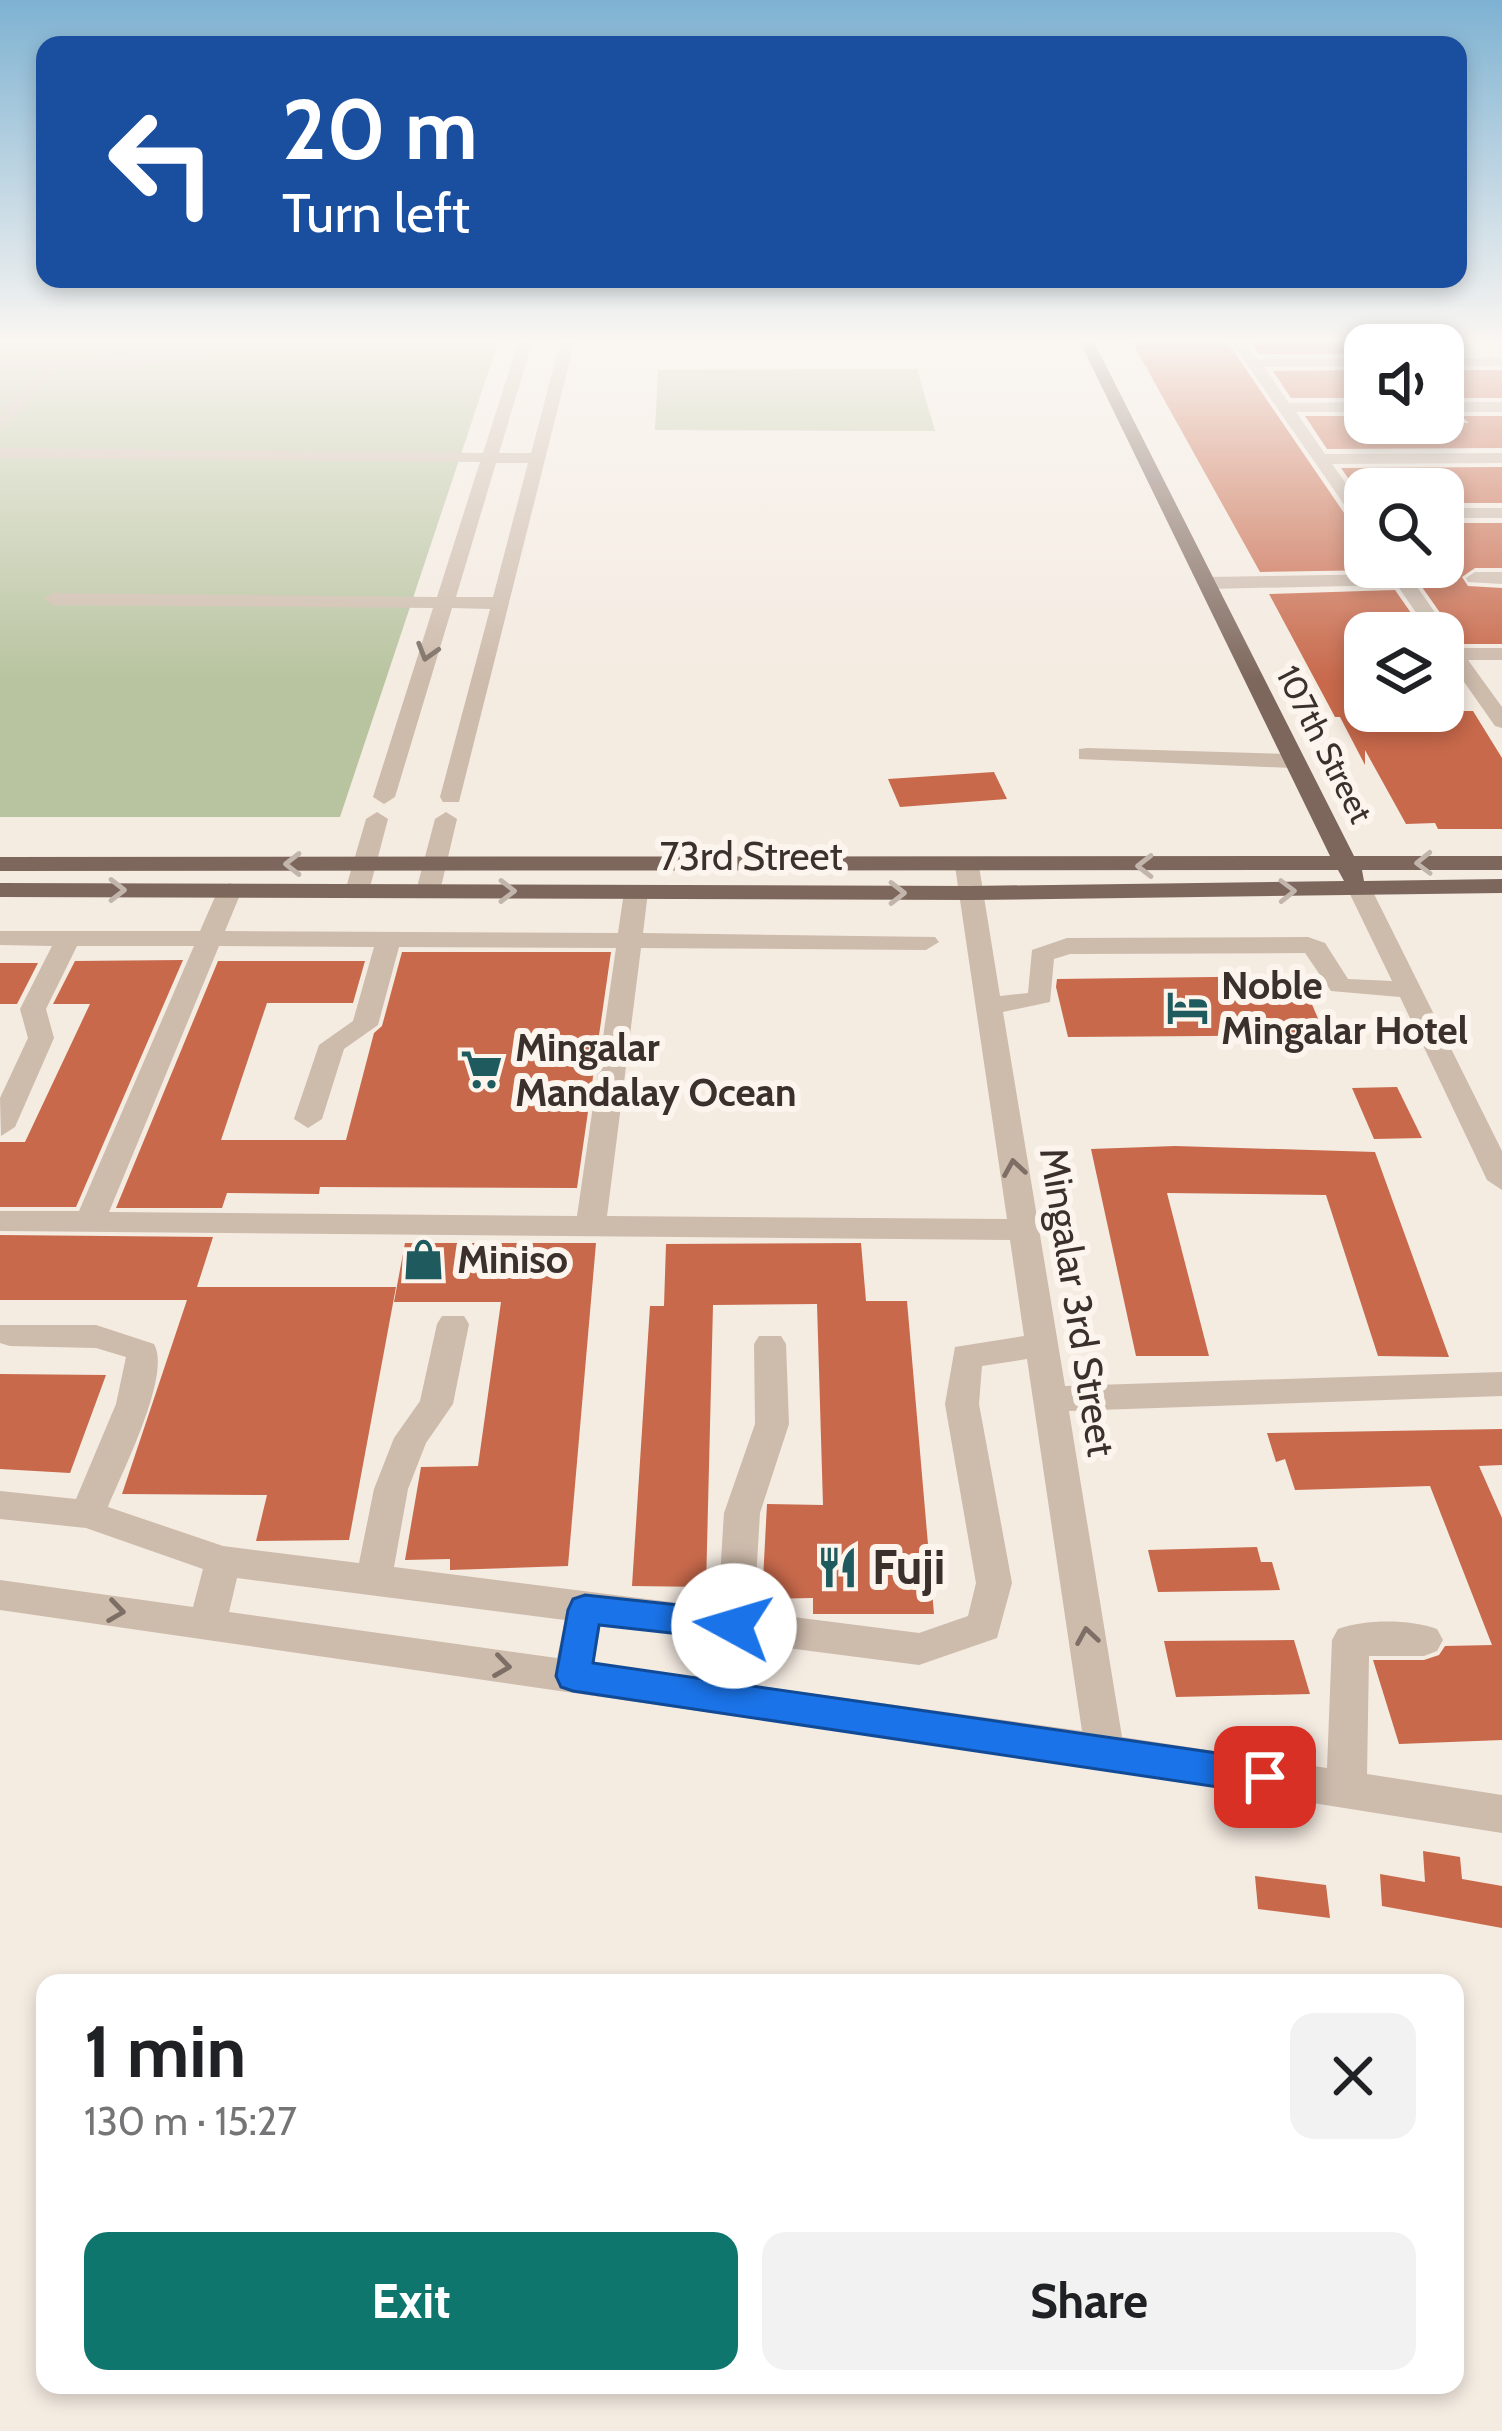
<!DOCTYPE html>
<html lang="en">
<head>
<meta charset="utf-8">
<style>
	body { margin:0; font-family:Cabin,sans-serif; background:#f2f2f2; color:#202124; height:100vh; display:flex; flex-direction:column; font-size:45px; white-space:nowrap }
	* { box-sizing:border-box; margin:0 }
	p { font-size:39px; color:#757577 }
	.icon { flex:none; width:66px; height:66px; fill:none; stroke:currentColor; stroke-width:2; stroke-linecap:round; stroke-linejoin:round }
	.map { position:relative; flex:1; overflow:hidden }
	.drawer { position:absolute; left:36px; top:1974px; width:1428px; height:420px; display:flex; flex-direction:column; background:#fff; border-radius:24px; box-shadow:0 6px 18px #0003 }
	.drawer>* { flex:none }
	.guide { position:absolute; left:36px; top:36px; width:1431px; height:252px; border-radius:24px; box-shadow:0 6px 18px #0003; background:#1a4fa0; color:#fff; overflow:hidden }
	.tools { position:absolute; left:1344px; top:324px; display:grid; gap:24px }
	.tools a { display:grid; place-items:center; width:120px; height:120px; border-radius:24px; background:#fff; box-shadow:0 6px 18px #0003; font-size:60px }
	.pin { position:absolute; display:grid; place-items:center; width:102px; height:102px; color:#fff; margin:-51px; border-radius:24px; box-shadow:0 6px 18px #0006 }
	.me { position:absolute; width:132px; margin:-66px; rotate:276deg; stroke-linejoin:round; filter:drop-shadow(0 0 9px #0008) }
	.turn { display:flex; align-items:center; gap:42px; height:252px; padding:0 48px; font-size:54px }
	.turn .icon { width:156px; height:156px; stroke-width:2.5 }
	.turn b { display:block; font-size:84px; line-height:102px }
	.round { display:grid; place-items:center; flex:none; width:126px; height:126px; border-radius:24px; background:#f2f2f2 }
	.summary { display:flex; align-items:center; justify-content:space-between; height:204px; padding:0 48px }
	h1 { font-size:72px; font-weight:800; line-height:90px }
	.primary-button { display:flex; gap:24px; margin-top:auto; padding:24px 48px }
	.primary-button a { flex:1; height:138px; border-radius:24px; background:#0f766e; color:#fff; font-size:48px; font-weight:800; line-height:138px; text-align:center }
	.primary-button a+a { background:#f2f2f2; color:#202124 }
	.map>svg:first-child { display:block }
	.green { fill:#b8c4a0 }
	.building { fill:#c8694b }
	.lines { fill:none; stroke-linecap:round; stroke-linejoin:round }
	.minor { fill:#cdbbac; fill-rule:evenodd }
	.major { fill:#7d675c; fill-rule:evenodd }
	.oneway { stroke:#7d6f65 }
	.oneway2 { stroke:#c2b5ac }
	.route { fill:#1a73e8; stroke:#114b97; stroke-width:3 }
	.labels { text-anchor:middle; dominant-baseline:central; stroke-width:12; stroke-linejoin:round; paint-order:stroke }
	.far-street-label { font-size:33px; fill:#3b302b; stroke:#fbf5ee }
	.street-label { font-size:39px; fill:#3b302b; stroke:#fbf5ee }
	.poi-label { font-size:39px; font-weight:bold; fill:#3b302b; stroke:#fbf5ee; text-anchor:start }
	.near-poi-label { font-size:48px; font-weight:bold; fill:#3b302b; stroke:#fbf5ee; text-anchor:start }
</style>
</head>
<body>
<div class="map">
<svg width="1502" height="2431" viewBox="0 0 1502 2431">
	<rect width="100%" height="100%" fill="#f4ebe1"/>
	<g class="green">
		<path d="M0,340H499L340,817H0Z"/>
		<path d="M917,369L935,431L655,430L658,370Z"/>
	</g>
	<g class="building">
		<path d="M1131,340H1226L1355,529L1365,531V567L1381,570L1260,572Z"/>
		<path d="M1250,340H1365V354H1259Z"/>
		<path d="M1365,370V398H1291L1273,371Z"/>
		<rect x="1443" y="370" width="59" height="28"/>
		<path d="M1305,416H1365V423H1469L1461,416H1502V448L1327,449Z"/>
		<path d="M1502,467V503H1443V489H1365V502L1341,468Z"/>
		<path d="M1443,523H1502V568H1475L1462,577L1468,586L1502,588V644H1462L1408,567H1457L1443,547Z"/>
		<path d="M1395,590L1425,633H1352L1365,656V711H1473L1502,758V829H1438L1435,823L1406,824L1365,750V765L1340,717H1335L1269,594Z"/>
		<path d="M994,772L1007,799L900,807L888,779Z"/>
		<path d="M402,952H611L577,1188L320,1187L319,1194L227,1193L222,1208H116L218,961H365L353,1003H267L221,1140H346L374,1033L382,1026Z"/>
		<path d="M183,960L76,1207H0V1142H25L90,1004H53L75,961Z"/>
		<path d="M0,963H38L17,1004H0Z"/>
		<path d="M1300,976L1325,1035L1068,1037L1056,987L1057,979Z"/>
		<path d="M1397,1087L1422,1138L1374,1139L1352,1088Z"/>
		<path d="M1175,1146L1375,1152L1449,1357L1378,1356L1326,1195L1167,1193L1209,1356H1136L1091,1149Z"/>
		<path d="M0,1235L213,1237L197,1287H396L349,1540L256,1541L267,1495L122,1494L187,1300H0Z"/>
		<path d="M405,1243H596L568,1566L450,1570V1559L405,1560L421,1467L478,1466L501,1302H394Z"/>
		<path d="M861,1243L866,1301H907L934,1614H813V1598L762,1599L767,1504L823,1505L817,1304L713,1305L706,1587L632,1586L650,1306H664L666,1244Z"/>
		<path d="M0,1374L106,1375L70,1473L0,1469Z"/>
		<path d="M1502,1429V1465L1479,1466L1502,1518V1740L1399,1744L1373,1660H1424L1439,1655L1445,1646L1492,1645L1430,1486L1295,1490L1285,1459L1276,1462L1267,1433Z"/>
		<path d="M1257,1547L1261,1562H1272L1280,1590L1158,1592L1148,1550Z"/>
		<path d="M1294,1640L1310,1694L1176,1697L1164,1641Z"/>
		<path d="M1423,1851L1460,1857L1462,1879L1502,1886V1928L1382,1906L1380,1874L1425,1882Z"/>
		<path d="M1255,1876L1326,1885L1330,1918L1258,1909Z"/>
	</g>
	<g class="lines">
		<g class="minor">
			<path d="M270,340H311L143,366L60,368L0,430V416L44,368L0,369V361L143,358Z"/>
			<path d="M519,340H533L499,453H531L561,340H575L459,802H443L440,797L490,609L452,608L395,797L384,804L373,797L433,608L53,605L44,599L53,593L437,597L480,462L0,458V448L483,453ZM496,463H528L493,597H456Z"/>
			<path d="M1230,340H1244L1257,359L1365,358V366L1264,367L1289,403L1365,402V412H1296L1325,454L1502,453V463L1332,464L1365,510V527L1359,526Z"/>
			<rect x="1443" y="358" width="59" height="8"/>
			<rect x="1443" y="402" width="59" height="10"/>
			<rect x="1443" y="508" width="59" height="10"/>
			<path d="M1385,567H1403L1460,648H1502V660H1468L1502,707V728L1495,726L1443,652V633H1430L1397,585L1206,589L1197,583L1206,577L1389,574Z"/>
			<path d="M1475,572H1502V584L1468,582L1466,578Z"/>
			<path d="M1087,748L1291,754L1302,761L1291,768L1079,759V749Z"/>
			<path d="M377,812L388,819L369,891L366,896H348L345,891L366,819Z"/>
			<path d="M446,812L457,819L440,891L437,896H419L416,891L435,819Z"/>
			<path d="M967,859L979,866L1000,996L1028,993L1032,950L1067,938L1308,937L1325,943L1348,979L1392,981L1347,888L1359,881L1371,888L1502,1151V1190L1487,1180L1400,997L1331,991L1305,953L1070,954L1054,959L1050,1002L1003,1012L1065,1386L1502,1372V1396L1069,1411L1122,1737L1327,1768L1332,1640L1338,1629C1364,1619 1411,1619 1437,1629L1443,1640L1437,1651L1424,1656H1369L1367,1774L1502,1795V1833L1105,1770L0,1610V1580L193,1607L203,1569L86,1528L0,1519V1491L76,1499L116,1404L126,1357L96,1348L10,1346L0,1343V1325H96L154,1344C172,1375 121,1474 108,1507L223,1546L359,1563L374,1489L394,1438L420,1401L437,1324L442,1316H464L469,1324L453,1404L426,1443L408,1489L394,1567L718,1608L724,1513L755,1424L754,1344L759,1336H781L786,1344L789,1424L760,1513L754,1612L919,1633L968,1616L976,1583L945,1404L955,1347L1024,1336L1010,1240L0,1231V1211H79L194,946H77L46,1009L54,1038L15,1127L1,1136L0,1098L28,1038L20,1009L52,946L0,945V931H200L218,890L230,883L242,890L225,931L618,933L624,892L636,885L648,892L643,933L935,937L939,942L926,950L641,948L607,1216L1007,1219L955,866ZM219,946L374,947L353,1021L319,1045L294,1119L308,1128L322,1119L344,1049L378,1025L399,947L616,948L577,1216L109,1212ZM1027,1359L1082,1731L594,1663L601,1624L919,1665L997,1638L1012,1583L979,1404L982,1366ZM237,1578L565,1620L557,1658L229,1612Z"/>
		</g>
		<path class="major" d="M1079,340H1093L1354,856H1502V870H1362L1364,881L1502,879V893L971,900L0,897V883L971,886L1344,881L1338,870L0,871V857L1330,856Z"/>
	</g>
	<defs><path id="oneway-chevron" d="M-2-3.5L2.5 0L-2 3.5" fill="none" stroke-width="1.6" stroke-linecap="round" stroke-linejoin="round" transform="scale(3)"/></defs>
	<g class="oneway">
		<use href="#oneway-chevron" transform="translate(427 652) rotate(107)"/>
		<use href="#oneway-chevron" transform="translate(1014 1168) rotate(-99)"/>
		<use href="#oneway-chevron" transform="translate(116 1611) rotate(8)"/>
		<use href="#oneway-chevron" transform="translate(1087 1636) rotate(-99)"/>
		<use href="#oneway-chevron" transform="translate(502 1666) rotate(8)"/>
	</g>
	<g class="oneway2">
		<use href="#oneway-chevron" transform="translate(1424 863) rotate(179)"/>
		<use href="#oneway-chevron" transform="translate(293 864) rotate(-180)"/>
		<use href="#oneway-chevron" transform="translate(1145 866) rotate(-180)"/>
		<use href="#oneway-chevron" transform="translate(117 890)"/>
		<use href="#oneway-chevron" transform="translate(507 891)"/>
		<use href="#oneway-chevron" transform="translate(1287 891) rotate(-1)"/>
		<use href="#oneway-chevron" transform="translate(897 893)"/>
	</g>
	<linearGradient id="sky" x2="0" y2="1"><stop stop-color="#7eb2d2"/><stop offset="0.5" stop-color="#faf6f2"/><stop offset="1" stop-color="#faf6f2" stop-opacity="0"/></linearGradient>
	<rect width="1502" height="681" fill="url(#sky)"/>
	<path class="route" d="M585,1595L734,1611L746,1615L751,1626L746,1636L734,1640L599,1625L593,1663L1265,1760L1278,1765L1284,1777L1278,1789L1265,1794L573,1691L561,1687L556,1676L568,1610L573,1599Z"/>
	<defs>
		<symbol id="hotel-bare" viewBox="-9 -9 18 18"><path d="M-6-4.5h1.5V1H6V5H4.5V3h-9V5H-6ZM-4 0a1.8 1.8 0 1 1 3.6 0ZM.5 0V-2.5h3Q6-2.5 6 0Z" fill="#1f5a5e" stroke="#fbf5ee" stroke-width="2.5" paint-order="stroke"/></symbol>
		<symbol id="supermarket-bare" viewBox="-9 -9 18 18"><path d="M-6-5.5h2.5l.6 2H6L4.5 2H-2.5L-4.4-4H-6ZM-1.5 3.2a1.3 1.3 0 1 0 .1 0ZM3 3.2a1.3 1.3 0 1 0 .1 0Z" fill="#1f5a5e" stroke="#fbf5ee" stroke-width="2.5" paint-order="stroke"/></symbol>
		<symbol id="shop-bare" viewBox="-9 -9 18 18"><path d="M-5-2.5h2.3a2.7 3.5 0 0 1 5.4 0H5L5.5 6h-11ZM-1.5-2.5h3a1.5 2.3 0 0 0-3 0Z" fill="#1f5a5e" stroke="#fbf5ee" stroke-width="2.5" paint-order="stroke"/></symbol>
		<symbol id="restaurant-bare" viewBox="-9 -9 18 18"><path d="M-5-6h1v4h1v-4h1v4h1v-4h1v5L-1.5 .5V6h-2V.5L-5-1ZM5-6V6H3V1.5H1.5Q1.5-4 5-6Z" fill="#1f5a5e" stroke="#fbf5ee" stroke-width="2.5" paint-order="stroke"/></symbol>
	</defs>
	<g fill-rule="evenodd">
		<use href="#hotel-bare" x="1158" y="978" width="59" height="59"/>
		<use href="#supermarket-bare" x="452" y="1040" width="59" height="59"/>
		<use href="#shop-bare" x="394" y="1230" width="59" height="59"/>
		<use href="#restaurant-bare" x="808" y="1538" width="59" height="59"/>
	</g>
	<g class="labels">
		<g class="far-street-label">
			<text transform="translate(1325 744) rotate(63)">107th Street</text>
		</g>
		<g class="street-label">
			<text x="751" y="856">73rd Street</text>
			<text transform="translate(1078 1302) rotate(81)">Mingalar 3rd Street</text>
		</g>
		<g class="poi-label">
			<text x="1221" y="985">Noble<tspan x="1221" dy="45">Mingalar Hotel</tspan></text>
			<text x="515" y="1047">Mingalar<tspan x="515" dy="45">Mandalay Ocean</tspan></text>
			<text x="457" y="1259">Miniso</text>
		</g>
		<g class="near-poi-label">
			<text x="872" y="1567">Fuji</text>
		</g>
	</g>
</svg>
<div class="tools">
<a><svg class="icon" aria-label="sound" viewBox="0 0 24 24"><path d="M4 9h4l5-4v14l-5-4H4zM17 9q2 3 0 6"/></svg></a>
<a><svg class="icon" aria-label="search" viewBox="0 0 24 24"><circle cx="10" cy="10" r="6"/><path d="M15 15l6 6"/></svg></a>
<a><svg class="icon" aria-label="layers" viewBox="0 0 24 24"><path d="M12 4l9 5-9 5-9-5zM3 14l9 5 9-5"/></svg></a>
</div>
<div class="pin" style="left:1265px;top:1777px;background:#d93025"><svg class="icon" aria-label="arrive" viewBox="0 0 24 24"><path d="M6 21V4h12l-3 4 3 4H6"/></svg></div>
<svg class="me" style="left:734px;top:1626px" viewBox="-20 -20 40 40"><circle r="19" fill="#fff"/><path d="M0-13L10 11 0 6-10 11z" fill="#1a73e8"/></svg>
<div class="guide">
<div class="turn"><svg class="icon" aria-label="left" viewBox="0 0 24 24"><path d="M17 20v-9H6M10 6l-5 5 5 5"/></svg><div><b>20 m</b>Turn left</div></div>
</div>
<section class="drawer">
<div class="summary"><div><h1>1 min</h1><p>130 m · 15:27</p></div><a class="round"><svg class="icon" aria-label="close" viewBox="0 0 24 24"><path d="M6 6l12 12M18 6L6 18"/></svg></a></div>
<div class="primary-button"><a>Exit</a><a>Share</a></div>
</section>
</div>
</body>
</html>
